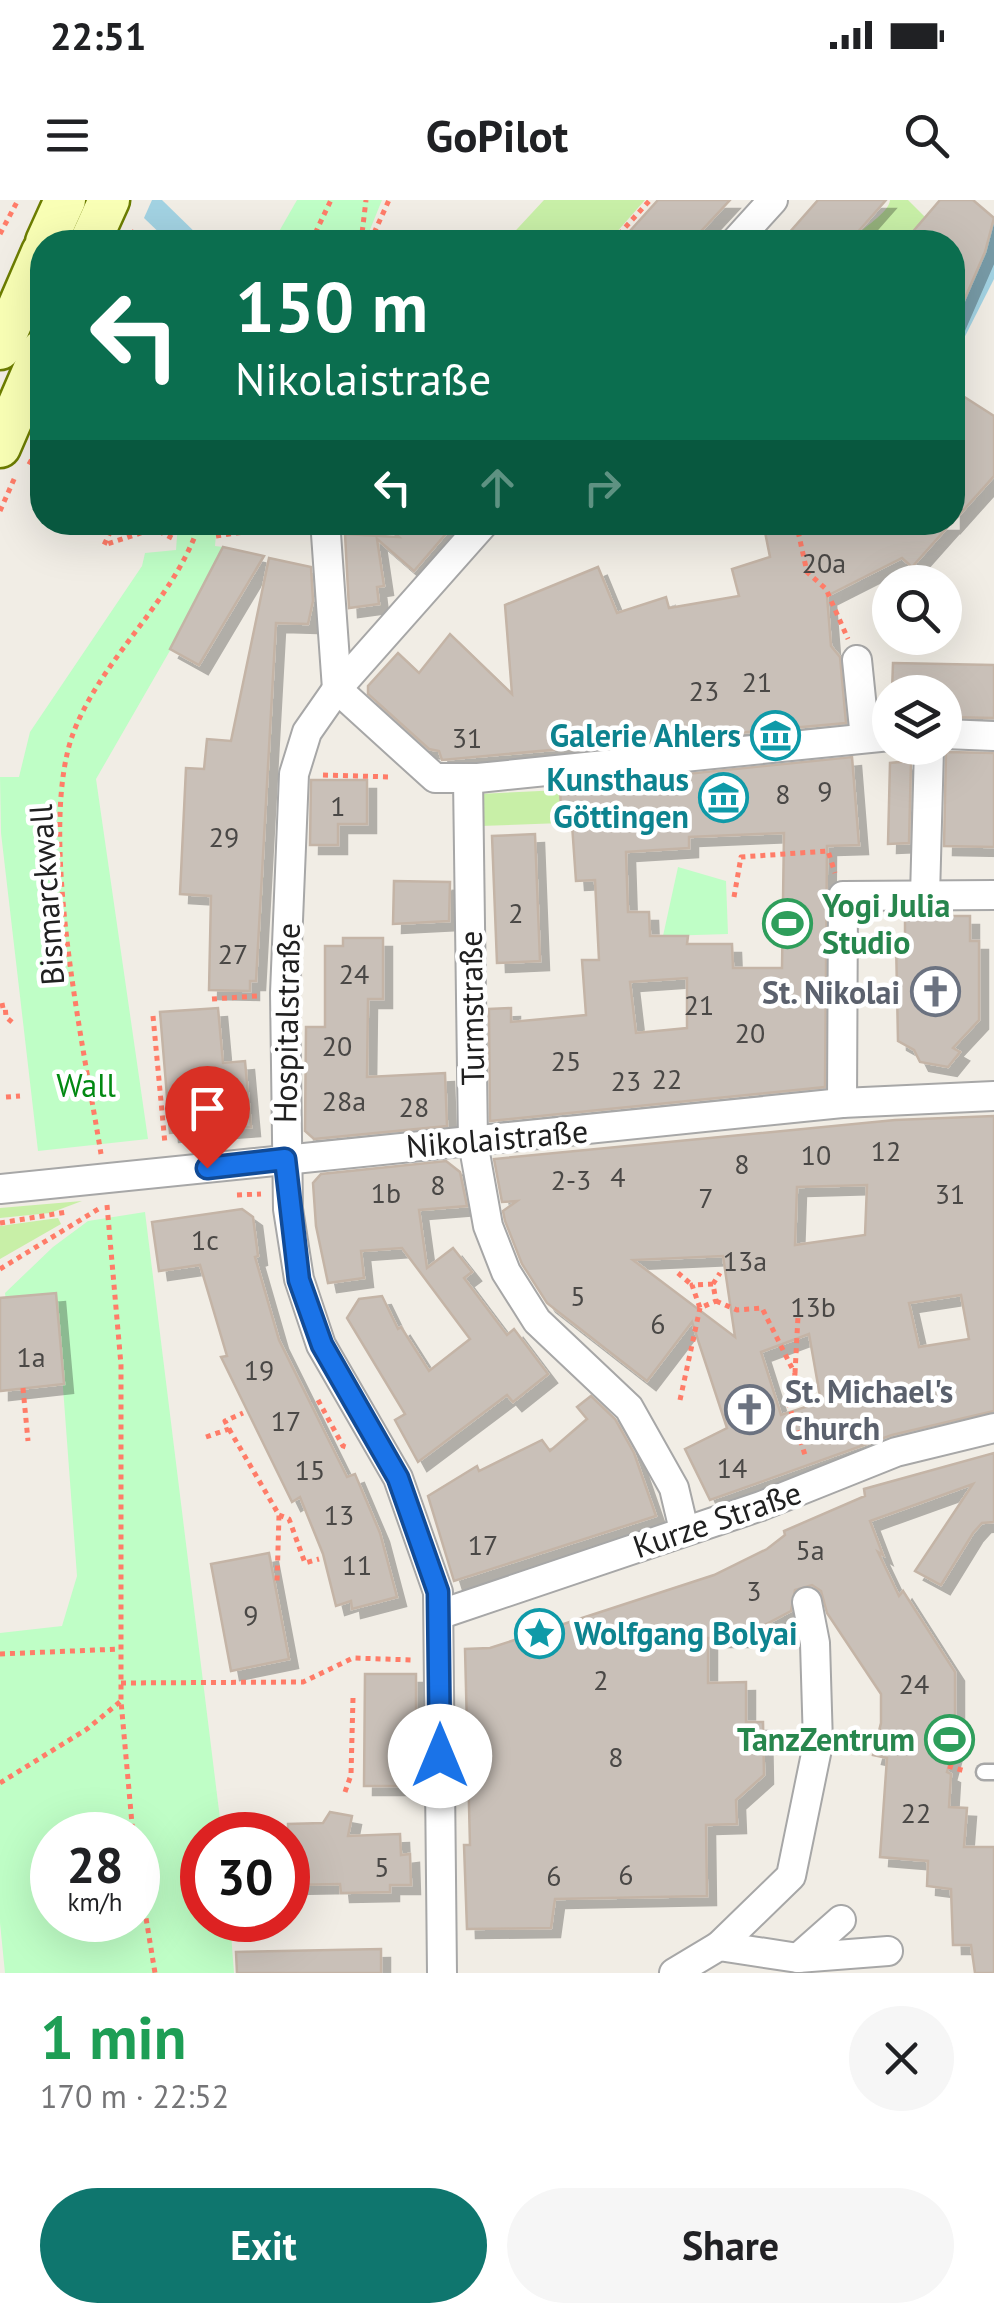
<!DOCTYPE html>
<html lang="en">
<head>
<meta charset="utf-8">
<style>
	body { margin:0; font-family:"PT Sans",sans-serif; background:#f6f6f6; color:#202124; height:100vh; display:flex; flex-direction:column; font-size:38px; white-space:nowrap }
	* { box-sizing:border-box; margin:0 }
	p { font-size:32px; color:#757577 }
	.icon { flex:none; width:55px; height:55px; fill:none; stroke:currentColor; stroke-width:2; stroke-linecap:round; stroke-linejoin:round }
	.map { position:relative; height:1773px; overflow:hidden }
	.panel { display:flex; flex-direction:column; background:#fff; flex:1 }
	.panel>* { flex:none }
	.top-card { position:absolute; left:30px; top:30px; width:935px; height:305px; border-radius:40px; box-shadow:0 10px 40px #0002; background:#0b6e4f; color:#fff; overflow:hidden }
	.controls { position:absolute; left:872px; top:365px; display:grid; gap:20px }
	.controls a { display:grid; place-items:center; width:90px; height:90px; border-radius:50%; background:#fff; box-shadow:0 10px 40px #0002; font-size:50px }
	.speed { position:absolute; left:30px; top:1612px; display:flex; gap:20px; font-size:50px; font-weight:700; text-align:center }
	.speed>* { display:grid; place-content:center; width:130px; height:130px; border-radius:50%; background:#fff; box-shadow:0 10px 40px #0002; line-height:1 }
	.speed small { font-size:25px; font-weight:400 }
	.speed .limit { border:15px solid #d22; background:#fff; color:#111 }
	.pin { position:absolute; display:grid; place-items:center; width:85px; height:85px; color:#fff; margin:-102px -42px; border-radius:50% 50% 50% 0; rotate:-45deg; box-shadow:0 0 10px #0007 }
	.pin .icon { rotate:45deg }
	.me { position:absolute; width:110px; margin:-55px; rotate:0deg; stroke-linejoin:round; filter:drop-shadow(0 0 8px #0008) }
	.turn { display:flex; align-items:center; gap:35px; height:210px; padding:0 40px; font-size:45px }
	.turn .icon { width:130px; height:130px; stroke-width:2.5 }
	.turn b { display:block; font-size:70px; line-height:85px }
	.lanes { display:flex; align-items:center; height:95px; padding:0 40px; background:#0003; justify-content:center; gap:50px; direction:ltr }
	.lanes .off { opacity:.35 }
	.round { display:grid; place-items:center; flex:none; width:105px; height:105px; border-radius:52px; background:#f6f6f6 }
	.summary { display:flex; align-items:center; justify-content:space-between; height:170px; padding:0 40px }
	h1 { font-size:60px; font-weight:700; line-height:75px; color:#1e9e55 }
	.action { display:flex; gap:20px; margin-top:auto; padding:20px 40px }
	.action a { flex:1; height:115px; border-radius:60px; background:#0f766e; color:#fff; font-size:40px; font-weight:700; line-height:115px; text-align:center }
	.action a+a { background:#f6f6f6; color:#202124 }
	.status { display:flex; justify-content:space-between; align-items:center; height:70px; padding:0 50px; background:#fff; direction:ltr }
	.status svg { height:28px; fill:currentColor }
	header { display:flex; justify-content:space-between; align-items:center; height:130px; padding:0 40px; background:#fff; font-size:45px; font-weight:700 }
	.map>svg:first-child { display:block }
	.grass { fill:#c8efa7 }
	.park { fill:#bffec6; fill-rule:evenodd }
	.water { fill:#a2d2e2 }
	.building { fill:#c9c0b8; stroke:#c4b4a6; stroke-width:2.5; fill-rule:evenodd; filter:url(#shadow) }
	.lines { fill:none; stroke-linecap:round; stroke-linejoin:round }
	.lane-casing { stroke:#a7a7a7; stroke-width:19 }
	.street-casing { stroke:#a7a7a7; stroke-width:32 }
	.secondary-casing { stroke:#6c7d00; stroke-width:45 }
	.path { stroke:#ff7c68; stroke-width:5; stroke-dasharray:5 5; stroke-linecap:butt }
	.lane { stroke:#fff; stroke-width:14 }
	.street { stroke:#fff; stroke-width:28 }
	.secondary { stroke:#f9ffb5; stroke-width:40 }
	.route-casing { stroke:#114b97; stroke-width:25 }
	.route { stroke:#1a73e8; stroke-width:18 }
	.labels { text-anchor:middle; dominant-baseline:central; stroke-width:9; stroke-linejoin:round; paint-order:stroke }
	.number-label { font-size:28px; fill:#4a4846 }
	.culture-label { font-size:32px; font-weight:bold; fill:#0d838f; stroke:#fff; text-anchor:end }
	.street-label { font-size:32px; fill:#202020; stroke:#fff }
	.leisure-label { font-size:32px; font-weight:bold; fill:#27864d; stroke:#fff; text-anchor:start }
	.worship-label { font-size:32px; font-weight:bold; fill:#5b616d; stroke:#fff; text-anchor:end }
	.park-label { font-size:32px; fill:#028912; stroke:#fff }
</style>
</head>
<body>
<div class="status"><b>22:51</b><svg viewBox="0 0 49 12"><path d="M0 12V9h3v3zM5 12V6h3v6zM10 12V3h3v9zM15 12V0h3v12zM26 1h20v11H26zM47 4h2v5h-2z"/></svg></div>
<header><svg class="icon" aria-label="menu" viewBox="0 0 24 24"><path d="M4 6h16M4 12h16M4 18h16"/></svg>GoPilot<svg class="icon" aria-label="search" viewBox="0 0 24 24"><circle cx="10" cy="10" r="6"/><path d="M15 15l6 6"/></svg></header>
<div class="map">
<svg width="994" height="1773" viewBox="0 0 994 1773">
	<defs>
		<filter id="shadow"><feDropShadow dx="9" dy="9" stdDeviation="0" flood-color="#0004"/></filter>
	</defs>
	<rect width="100%" height="100%" fill="#f1ede5"/>
	<g class="grass">
		<path d="M544,0H645L608,42H505Z"/>
		<path d="M890,0H908L925,17L904,42H849C863,27 889,13 890,0Z"/>
		<path d="M561,590L562,623L480,626L478,594Z"/>
		<path d="M82,1001L50,1013L0,1018V1008Z"/>
		<path d="M58,1018L61,1024L0,1059V1026Z"/>
	</g>
	<g class="park">
		<path d="M297,0H382L365,42H273Z"/>
		<path d="M178,323H217L215,346L223,347L202,395L96,579L148,939L38,951L1,633L0,577H19L30,532L142,366L145,353L176,350Z"/>
		<path d="M678,667L726,681L728,734L663,736Z"/>
		<path d="M145,1012L222,1635H202V1720H230L234,1773H5L0,1723V1433L62,1426L77,1376L56,1093L6,1101L5,1093L53,1047L88,1021ZM52,1635H138V1720H52Z"/>
	</g>
	<g class="water">
		<path d="M152,0H162L205,42H169L144,18Z"/>
		<path d="M994,23V79L953,160V123Z"/>
	</g>
	<g class="building">
		<path d="M658,0H730L691,42H620Z"/>
		<path d="M818,0H886L849,42H781Z"/>
		<path d="M940,0H973L994,18L985,52L952,128V42H904Z"/>
		<path d="M952,189L994,216V276L952,323Z"/>
		<path d="M382,322H456L414,371L377,339L384,386L377,387L379,404L349,408L345,334L399,337Z"/>
		<path d="M763,322H952L912,367L902,358L827,396L831,446L840,457L846,523L442,560L439,551L429,549L368,494V486L398,453L419,473L450,434L512,494L505,405L598,367L617,413L666,397L669,408L739,396L732,369L770,357Z"/>
		<path d="M223,347L264,356L199,465L170,449Z"/>
		<path d="M269,358L311,367L313,401L308,424L276,423L256,781H250V791L209,790L211,696L180,694L186,568L204,569L207,539L231,541Z"/>
		<path d="M893,463L994,465V518L945,517V492H892Z"/>
		<path d="M946,552L994,553V647L944,646Z"/>
		<path d="M852,557L859,645L827,646L825,887L490,921L489,809L511,808V822L586,815L582,760H599L595,680L576,681L571,610L561,611L560,587ZM784,633L782,768H733L732,744H687L688,736H650L649,712H628L626,652L689,648V637ZM687,778V828L636,833L630,782Z"/>
		<path d="M911,561L909,643L888,644L890,563Z"/>
		<path d="M311,580H367V624H338V645H310Z"/>
		<path d="M535,634L540,761L497,763L492,636Z"/>
		<path d="M394,681L450,682L449,721L393,724Z"/>
		<path d="M905,716H970V741H979V820L953,848L960,852L948,867L920,862L914,850L898,841L896,740H905Z"/>
		<path d="M343,738H383V799H368L367,877L445,873L447,926L314,939L305,931L306,827H325V746H343Z"/>
		<path d="M218,808L223,863L245,861L251,927L170,933L160,812Z"/>
		<path d="M994,916V1211L892,1235L710,1300L685,1249L727,1228L692,1122L647,1181L547,1103L522,1064L505,1021L503,1011L517,1001L502,1002L494,959L895,920ZM867,985L865,1035L795,1045L797,987ZM723,1056L735,1137L633,1060ZM961,1095L969,1139L919,1147L909,1103ZM809,1134L821,1202L781,1215L761,1152Z"/>
		<path d="M446,961L460,972L467,1006L419,1010L427,1068L453,1048L472,1072L464,1078L507,1135L514,1129L548,1174L513,1202L507,1195L418,1262L395,1220L405,1214L347,1118L359,1099L382,1096L398,1129L401,1127L429,1171L470,1139L402,1048L361,1051L364,1078L328,1083L316,1026L313,983L321,974Z"/>
		<path d="M242,1009L253,1017L258,1056L255,1057L279,1140L347,1277L355,1274L380,1333L397,1397L352,1409L351,1401L336,1406L323,1354L300,1297L292,1302L221,1157L227,1156L200,1065L159,1071L152,1022Z"/>
		<path d="M56,1093L64,1184L0,1191V1098Z"/>
		<path d="M591,1196L615,1219L634,1253L656,1316L454,1381L428,1296L477,1266L479,1271L542,1240L550,1251L587,1219L577,1207Z"/>
		<path d="M994,1253V1322L982,1323L973,1333L941,1385L915,1371L973,1284L870,1321L883,1355L878,1352L899,1396L903,1391L955,1472V1543L947,1572L951,1574L949,1607L967,1608L964,1647H994V1773H975L971,1745H953L951,1689L927,1686L928,1661L880,1657L887,1558L873,1555L881,1523V1494L827,1413L821,1391L812,1385L795,1390L791,1411L740,1438H708V1483L746,1482V1522H763L764,1575L736,1600L737,1624L706,1625L707,1696L555,1699L551,1728L467,1729L464,1645H470L465,1449L490,1448L714,1375L767,1349L785,1335L784,1331L865,1296L864,1289Z"/>
		<path d="M269,1353L289,1459L231,1471L211,1364Z"/>
		<path d="M365,1474H416V1586H364Z"/>
		<path d="M330,1612L352,1616L348,1636L400,1634L401,1655L410,1654L411,1685H390V1692L341,1693L340,1684L288,1685V1624L323,1623Z"/>
		<path d="M381,1749V1773H237L236,1752Z"/>
	</g>
	<g class="lines">
		<defs>
			<path id="lane" d="M984,1572H994"/>
			<g id="street">
				<path d="M735,42L773,0"/>
				<path d="M326,334L337,489"/>
				<path d="M857,460L865,538"/>
				<path d="M337,489L435,578H478L890,536"/>
				<path d="M945,534L994,536"/>
				<path d="M468,579L473,942L488,1026L506,1072L537,1121L629,1208L674,1288L684,1330"/>
				<path d="M925,696L929,548"/>
				<path d="M842,903L843,696L994,695"/>
				<path d="M0,989L842,903L994,896"/>
				<path d="M441,1414L761,1306L896,1252L994,1228"/>
				<path d="M719,1746L791,1676L818,1544L815,1443L807,1402"/>
				<path d="M798,1758L841,1720"/>
				<path d="M442,1773L438,1392L398,1278L321,1145L299,1079L288,1009L285,793L294,574L307,532L337,489L485,322"/>
				<path d="M674,1773L719,1746L798,1758L888,1751"/>
			</g>
			<g id="secondary">
				<path d="M46,42L65,0"/>
				<path d="M90,42L109,0"/>
				<path d="M0,149L42,52"/>
				<path d="M0,247L42,150"/>
			</g>
		</defs>
		<use href="#lane" class="lane-casing"/>
		<use href="#street" class="street-casing"/>
		<use href="#secondary" class="secondary-casing"/>
		<g class="path">
			<path d="M131,31L143,42"/>
			<path d="M0,34L18,0"/>
			<path d="M311,42L331,0"/>
			<path d="M361,42L366,0"/>
			<path d="M370,42L389,0"/>
			<path d="M612,42L650,0"/>
			<path d="M28,261L42,269"/>
			<path d="M0,311L15,277"/>
			<path d="M115,322L104,345L153,329"/>
			<path d="M141,322L176,340"/>
			<path d="M796,322L807,372L826,389L848,439"/>
			<path d="M216,336L271,328L299,331"/>
			<path d="M323,575L392,577"/>
			<path d="M734,697L741,657L828,651L835,673"/>
			<path d="M212,799L257,796"/>
			<path d="M0,806L5,805L6,817L13,823"/>
			<path d="M153,816L165,944"/>
			<path d="M6,897L20,896"/>
			<path d="M101,954C84,848 36,629 74,531C104,455 175,400 200,322"/>
			<path d="M237,995L261,994"/>
			<path d="M107,1005L121,1165V1501L133,1635"/>
			<path d="M0,1023L67,1012"/>
			<path d="M0,1069L100,1008"/>
			<path d="M678,1073L692,1085"/>
			<path d="M713,1084L692,1085L700,1108L716,1101L713,1084L720,1073"/>
			<path d="M716,1101L737,1110L762,1108L795,1174L789,1205L806,1258"/>
			<path d="M795,1173L798,1116"/>
			<path d="M23,1188L28,1241"/>
			<path d="M318,1200L343,1246L349,1248"/>
			<path d="M680,1200L700,1108"/>
			<path d="M229,1229L279,1315L277,1383"/>
			<path d="M206,1237L229,1229L225,1221L243,1213"/>
			<path d="M279,1315L289,1319L305,1363L319,1359"/>
			<path d="M0,1454L120,1449"/>
			<path d="M121,1483L303,1482L353,1458L412,1460"/>
			<path d="M846,1543H876"/>
			<path d="M763,1545L790,1544"/>
			<path d="M948,1566L965,1571"/>
			<path d="M0,1583L87,1529L121,1501"/>
			<path d="M345,1592L351,1575L353,1498"/>
			<path d="M138,1669L155,1773"/>
		</g>
		<use href="#lane" class="lane"/>
		<use href="#street" class="street"/>
		<use href="#secondary" class="secondary"/>
	</g>
	<g class="lines">
		<defs>
			<path id="route" d="M207,968L285,959L299,1080L322,1145L398,1278L438,1392L440,1556"/>
		</defs>
		<use href="#route" class="route-casing"/>
		<use href="#route" class="route"/>
	</g>
	<defs>
		<symbol id="museum-ring" viewBox="-11 -11 22 22"><circle r="9.5" fill="#fff" stroke="#0f9aa8" stroke-width="1.5"/><path d="M0-6L6-3V-2H-6V-3ZM-5-1h2V3h-2ZM-1-1h2V3h-2ZM3-1h2V3H3ZM-6 4H6V6H-6Z" fill="#0f9aa8"/></symbol>
		<symbol id="stadium-ring" viewBox="-11 -11 22 22"><circle r="9.5" fill="#fff" stroke="#2e9e5b" stroke-width="1.5"/><path d="M0-5a6.5 5 0 1 0 0 10a6.5 5 0 1 0 0-10ZM-3.5-1.8h7v3.6h-7Z" fill="#2e9e5b"/></symbol>
		<symbol id="church-ring" viewBox="-11 -11 22 22"><circle r="9.5" fill="#fff" stroke="#6b7280" stroke-width="1.5"/><path d="M-1.2-6h2.4v3.5h3.3v2.4h-3.3V6h-2.4V-.1h-3.3v-2.4h3.3Z" fill="#6b7280"/></symbol>
		<symbol id="sight-ring" viewBox="-11 -11 22 22"><circle r="9.5" fill="#fff" stroke="#0f9aa8" stroke-width="1.5"/><path d="M0-6L1.8-2.2L6-1.7L2.9 1.2L3.7 5.4L0 3.3L-3.7 5.4L-2.9 1.2L-6-1.7L-1.8-2.2Z" fill="#0f9aa8"/></symbol>
	</defs>
	<g fill-rule="evenodd">
		<use href="#museum-ring" x="748" y="508" width="55" height="55"/>
		<use href="#museum-ring" x="696" y="570" width="55" height="55"/>
		<use href="#stadium-ring" x="760" y="696" width="55" height="55"/>
		<use href="#church-ring" x="908" y="764" width="55" height="55"/>
		<use href="#church-ring" x="722" y="1182" width="55" height="55"/>
		<use href="#sight-ring" x="512" y="1406" width="55" height="55"/>
		<use href="#stadium-ring" x="922" y="1512" width="55" height="55"/>
	</g>
	<g class="labels">
		<g class="number-label">
			<text x="824" y="362">20a</text>
			<text x="757" y="481">21</text>
			<text x="704" y="490">23</text>
			<text x="467" y="537">31</text>
			<text x="825" y="590">9</text>
			<text x="783" y="593">8</text>
			<text x="338" y="605">1</text>
			<text x="224" y="636">29</text>
			<text x="516" y="712">2</text>
			<text x="233" y="753">27</text>
			<text x="354" y="773">24</text>
			<text x="699" y="804">21</text>
			<text x="750" y="832">20</text>
			<text x="337" y="845">20</text>
			<text x="566" y="860">25</text>
			<text x="667" y="878">22</text>
			<text x="626" y="880">23</text>
			<text x="344" y="900">28a</text>
			<text x="414" y="906">28</text>
			<text x="886" y="950">12</text>
			<text x="816" y="954">10</text>
			<text x="742" y="963">8</text>
			<text x="618" y="976">4</text>
			<text x="571" y="979">2-3</text>
			<text x="438" y="984">8</text>
			<text x="386" y="992">1b</text>
			<text x="950" y="993">31</text>
			<text x="706" y="997">7</text>
			<text x="205" y="1039">1c</text>
			<text x="745" y="1060">13a</text>
			<text x="578" y="1095">5</text>
			<text x="813" y="1106">13b</text>
			<text x="658" y="1123">6</text>
			<text x="31" y="1156">1a</text>
			<text x="259" y="1169">19</text>
			<text x="286" y="1220">17</text>
			<text x="732" y="1267">14</text>
			<text x="310" y="1269">15</text>
			<text x="339" y="1314">13</text>
			<text x="483" y="1344">17</text>
			<text x="810" y="1349">5a</text>
			<text x="357" y="1364">11</text>
			<text x="754" y="1390">3</text>
			<text x="251" y="1414">9</text>
			<text x="601" y="1479">2</text>
			<text x="914" y="1483">24</text>
			<text x="616" y="1556">8</text>
			<text x="916" y="1612">22</text>
			<text x="382" y="1666">5</text>
			<text x="626" y="1674">6</text>
			<text x="554" y="1675">6</text>
		</g>
		<g class="culture-label">
			<text x="741" y="535">Galerie Ahlers</text>
			<text x="689" y="579">Kunsthaus<tspan x="689" dy="37">Göttingen</tspan></text>
			<text x="574" y="1433" text-anchor="start">Wolfgang Bolyai</text>
		</g>
		<g class="street-label">
			<text transform="translate(46 695) rotate(-94)">Bismarckwall</text>
			<text transform="translate(471 808) rotate(-91)">Turmstraße</text>
			<text transform="translate(286 823) rotate(-89)">Hospitalstraße</text>
			<text transform="translate(497 938) rotate(-5)">Nikolaistraße</text>
			<text transform="translate(717 1319) rotate(-19)">Kurze Straße</text>
		</g>
		<g class="leisure-label">
			<text x="822" y="705">Yogi Julia<tspan x="822" dy="37">Studio</tspan></text>
			<text x="915" y="1539" text-anchor="end">TanzZentrum</text>
		</g>
		<g class="worship-label">
			<text x="900" y="792">St. Nikolai</text>
			<text x="785" y="1191" text-anchor="start">St. Michael's<tspan x="785" dy="37">Church</tspan></text>
		</g>
		<g class="park-label">
			<text x="86" y="885">Wall</text>
		</g>
	</g>
</svg>
<div class="controls">
<a><svg class="icon" aria-label="search" viewBox="0 0 24 24"><circle cx="10" cy="10" r="6"/><path d="M15 15l6 6"/></svg></a>
<a><svg class="icon" aria-label="layers" viewBox="0 0 24 24"><path d="M12 4l9 5-9 5-9-5zM3 14l9 5 9-5"/></svg></a>
</div>
<div class="speed"><div>28<small>km/h</small></div><div class="limit">30</div></div>
<div class="pin" style="left:207px;top:968px;background:#d93025"><svg class="icon" aria-label="arrive" viewBox="0 0 24 24"><path d="M6 21V4h12l-3 4 3 4H6"/></svg></div>
<svg class="me" style="left:440px;top:1556px" viewBox="-20 -20 40 40"><circle r="19" fill="#fff"/><path d="M0-13L10 11 0 6-10 11z" fill="#1a73e8"/></svg>
<div class="top-card">
<div class="turn"><svg class="icon" aria-label="left" viewBox="0 0 24 24"><path d="M17 20v-9H6M10 6l-5 5 5 5"/></svg><div><b>150 m</b>Nikolaistraße</div></div>
<div class="lanes"><svg class="icon" aria-label="left" viewBox="0 0 24 24"><path d="M17 20v-9H6M10 6l-5 5 5 5"/></svg><svg class="icon off" aria-label="ahead" viewBox="0 0 24 24"><path d="M12 20V5M6 11l6-6 6 6"/></svg><svg class="icon off" aria-label="right" viewBox="0 0 24 24"><path d="M7 20v-9h11M14 6l5 5-5 5"/></svg></div>
</div>
</div>
<section class="panel">
<div class="summary"><div><h1>1 min</h1><p>170 m · 22:52</p></div><a class="round"><svg class="icon" aria-label="close" viewBox="0 0 24 24"><path d="M6 6l12 12M18 6L6 18"/></svg></a></div>
<div class="action"><a>Exit</a><a>Share</a></div>
</section>
</body>
</html>
